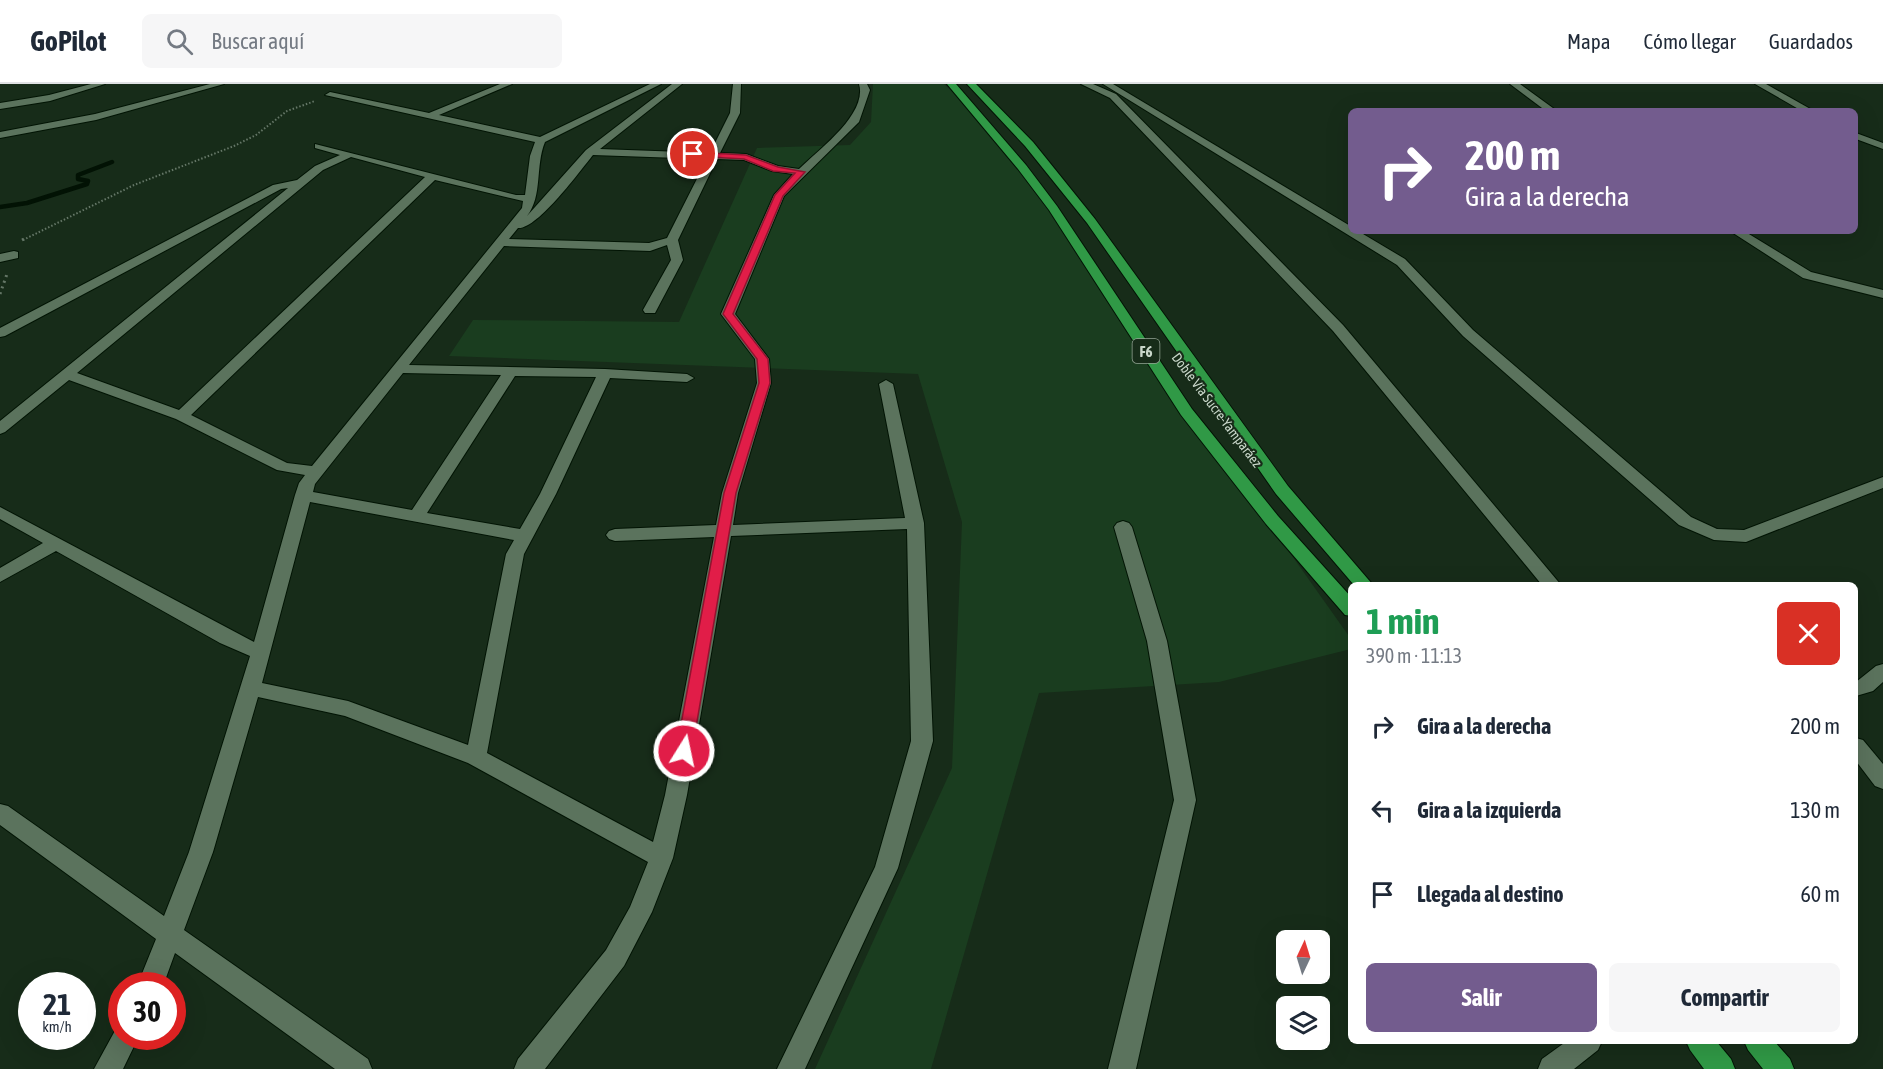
<!DOCTYPE html>
<html lang="es">
<head>
<meta charset="utf-8">
<style>
	body { margin:0; font-family:"Asap Condensed",sans-serif; background:#f6f6f7; color:#1f2937; height:100vh; display:flex; flex-direction:column; font-size:22px; white-space:nowrap }
	* { box-sizing:border-box; margin:0 }
	p { font-size:20px; color:#747a83 }
	.icon { flex:none; width:33px; height:33px; fill:none; stroke:currentColor; stroke-width:2; stroke-linecap:round; stroke-linejoin:round }
	.map { position:relative; flex:1; overflow:hidden }
	.drawer { position:absolute; left:1348px; top:498px; width:510px; height:462px; display:flex; flex-direction:column; background:#fff; border-radius:9px; box-shadow:0 6px 24px #0002 }
	.drawer>* { flex:none }
	.banner { position:absolute; left:1348px; top:24px; width:510px; height:126px; border-radius:9px; box-shadow:0 6px 24px #0002; background:#735c8e; color:#fff; overflow:hidden }
	.needle { width:39px; rotate:4deg }
	.controls { position:absolute; left:1276px; top:846px; display:grid; gap:12px }
	.controls a { display:grid; place-items:center; width:54px; height:54px; border-radius:9px; background:#fff; box-shadow:0 6px 24px #0002; font-size:30px }
	.speed { position:absolute; left:18px; top:888px; display:flex; gap:12px; font-size:30px; font-weight:700; text-align:center }
	.speed>* { display:grid; place-content:center; width:78px; height:78px; border-radius:50%; background:#fff; box-shadow:0 6px 24px #0002; line-height:1 }
	.speed small { font-size:15px; font-weight:400 }
	.speed .limit { border:9px solid #d22; background:#fff; color:#111 }
	.pin { position:absolute; display:grid; place-items:center; width:51px; height:51px; color:#fff; margin:-26px; border:3px solid #fff; border-radius:50%; box-shadow:0 2px 6px #0007 }
	.me { position:absolute; width:66px; margin:-33px; rotate:10deg; stroke-linejoin:round; filter:drop-shadow(0 0 4px #0008) }
	.turn { display:flex; align-items:center; gap:21px; height:126px; padding:0 18px; font-size:27px }
	.turn .icon { width:78px; height:78px; stroke-width:2.5 }
	.turn b { display:block; font-size:42px; line-height:51px }
	.round { display:grid; place-items:center; flex:none; width:63px; height:63px; border-radius:9px; background:#f6f6f7 }
	.headline { display:flex; align-items:center; justify-content:space-between; height:102px; padding:0 18px }
	h1 { font-size:36px; font-weight:700; line-height:45px; color:#1e9e55 }
	.action { display:flex; gap:12px; margin-top:auto; padding:12px 18px }
	.action a { flex:1; height:69px; border-radius:9px; background:#735c8e; color:#fff; font-size:24px; font-weight:700; line-height:69px; text-align:center }
	.action a+a { background:#f6f6f7; color:#1f2937 }
	ul { padding:0; list-style:none }
	li { display:flex; align-items:center; gap:18px; height:84px; padding:0 18px }
	li div { flex:1 }
	li b { display:block; font-size:22px }
	li em { font-style:normal }
	header { display:flex; align-items:center; gap:36px; box-sizing:border-box; height:84px; padding:0 30px; background:#fff; border-bottom:2px solid #e0e1e3 }
	header strong { font-size:28px }
	nav { display:flex; gap:33px; margin-inline-start:auto; font-size:21px }
	.search { width:420px; height:54px; background:#f6f6f7; display:flex; align-items:center; gap:15px; box-sizing:border-box; padding:0 21px; border-radius:9px; color:#747a83; font-size:22px }
	.map>svg:first-child { display:block }
	.green { fill:#1a3d1f }
	.lines { fill:none; stroke-linecap:round; stroke-linejoin:round }
	.stream { stroke:#021204; stroke-width:4.5 }
	.minor-casing { stroke:#021404; stroke-width:2 }
	.highway-casing { stroke:#021404; stroke-width:2 }
	.path-far1 { stroke:#657767; stroke-width:2; stroke-dasharray:1.5 2; stroke-linecap:butt }
	.path { stroke:#657767; stroke-width:3; stroke-dasharray:2 4; stroke-linecap:butt }
	.minor { fill:#5b735d; fill-rule:evenodd }
	.highway { fill:#309946; fill-rule:evenodd }
	.route { fill:#e11d48; stroke:#92132f; stroke-width:1.5 }
	.labels { text-anchor:middle; dominant-baseline:central; stroke-width:4.5; stroke-linejoin:round; paint-order:stroke }
	.far-street-label { font-size:14px; fill:#c9d7ca; stroke:#172c19 }
	.shield { fill:#172c19; stroke:#94a495; stroke-width:1.5 }
	.shield-label { font-size:15px; font-weight:bold; fill:#c9d7ca }
</style>
</head>
<body>
<header>
<strong>GoPilot</strong>
<div class="search"><svg class="icon" aria-label="search" viewBox="0 0 24 24"><circle cx="10" cy="10" r="6"/><path d="M15 15l6 6"/></svg>Buscar aquí</div>
<nav><a>Mapa</a><a>Cómo llegar</a><a>Guardados</a></nav>
</header>
<div class="map">
<svg width="1883" height="985" viewBox="0 0 1883 985">
	<rect width="100%" height="100%" fill="#172c19"/>
	<path class="green" d="M873,0H944L972,26L1030,93L1202,345L1351,555V565L1219,598L1039,609L931,985H815L952,684L962,438L918,290L449,272L473,236L679,238L757,64L850,61L871,38Z"/>
	<g class="lines">
		<path class="stream" d="M0,123L27,119L87,100L88,97L78,95V91L112,78"/>
		<defs>
			<g id="minor">
				<path d="M91,0H105L50,17L0,25V19L49,11Z"/>
				<path d="M210,0H224L96,36L0,54V48L95,30Z"/>
				<path d="M500,0H512L439,31L540,53L650,0H661L545,58C535,82 543,112 527,132L586,66L672,0H682L600,65L710,69L730,29L733,0H741L740,29L720,69L746,70L778,82L799,85C818,66 868,30 859,0H867L870,6L859,38L784,112L735,230L769,275L771,299L738,409L733,441L905,434L879,300L886,296L893,300L924,439L933,657L898,784L805,985H777L875,783L911,657L907,445L731,452L687,711L673,774L652,828L624,882L545,985H514L518,975L606,866L630,823L648,778L468,679L345,632L258,613L213,768L184,846L368,975L372,985H335L175,869L163,902H137L156,855L0,741V720L8,722L164,832L189,768L250,572L220,559L56,467L0,498V484L43,459L0,435V423L254,558L295,411L299,399L305,391L277,386L176,335L69,296L5,348L0,350V337L288,104L281,105L5,252L0,253V244L273,101L297,96L315,82L340,71L315,64V60L516,111H525L530,72L535,58L325,11L330,8L429,29ZM593,71L707,75L667,154L649,159L509,155L518,144C537,146 580,87 593,71ZM351,73L425,93L179,326L77,289L323,86ZM717,75L744,76L772,87L793,90L774,111L721,230L755,275L757,299L722,409L716,441L615,445L609,447L606,451L609,455L615,457L714,453L665,711L653,758L487,669L524,470L556,410L610,294L687,298L694,294L687,290L605,285L409,281L504,162L650,167L667,161L671,176L643,226L645,229H655L683,176L678,156ZM435,96L523,117L522,124L312,382L287,379L191,331ZM403,289L501,291L412,426L313,408L315,400ZM515,292L596,293L540,410L520,445L427,429ZM310,418L514,456L506,470L468,661L348,617L262,599Z"/>
				<path d="M1081,0H1093L1116,10L1343,241L1561,501H1542L1333,247L1110,14Z"/>
				<path d="M1103,0H1113L1352,143V147H1358L1405,175L1473,246L1691,433L1717,445L1744,446L1883,393V404L1746,458L1714,456L1679,441L1463,252L1397,181Z"/>
				<path d="M1510,0H1520L1557,27H1546Z"/>
				<path d="M1755,0H1766L1814,27H1802Z"/>
				<path d="M1856,49L1883,59V65L1856,55Z"/>
				<path d="M1730,147H1744L1811,188L1883,206V214L1803,194Z"/>
				<path d="M14,167L18,168V174L0,178V170Z"/>
				<path d="M1123,437L1129,439L1132,443L1167,557L1196,716L1136,985H1108L1174,716L1147,557L1114,443L1117,439Z"/>
				<path d="M1883,580V598L1873,607L1856,612V598L1876,582Z"/>
				<path d="M1856,654L1863,656L1883,680V705L1875,702L1856,677Z"/>
				<path d="M122,941V952H139L123,985H94L117,943Z"/>
				<path d="M1567,957H1602L1598,966L1574,985H1538L1542,975Z"/>
			</g>
			<g id="highway">
				<path d="M947,0H956L1026,81L1057,122L1192,325L1278,432L1352,514V532L1345,531L1266,440L1181,331L1049,126L1018,85Z"/>
				<path d="M967,0H976L1033,58L1095,135L1288,402L1373,501H1354L1276,410L1087,139L1025,62Z"/>
				<path d="M1686,957H1716L1731,975L1735,985H1704L1690,966Z"/>
				<path d="M1744,957H1774L1790,975L1794,985H1763L1748,966Z"/>
			</g>
		</defs>
		<use href="#minor" class="minor-casing"/>
		<use href="#highway" class="highway-casing"/>
		<path class="path-far1" d="M23,156L134,101L234,62L256,51L287,27L315,17"/>
		<g class="path">
			<path d="M22,156L26,154"/>
			<path d="M0,210L7,190"/>
		</g>
		<use href="#minor" class="minor"/>
		<use href="#highway" class="highway"/>
	</g>
	<path class="route" d="M693,68L746,71L778,83L805,88L783,112L733,230L768,275L770,299L736,409L692,667L690,671L684,673L678,671L676,667L724,409L759,299L757,275L723,230L775,111L795,89L773,87L744,75L691,72L689,70Z"/>
	<g class="labels">
		<g class="far-street-label">
			<text transform="translate(1217 326) rotate(53)">Doble Vía Sucre-Yamparáez</text>
		</g>
		<rect class="shield" x="1132.5" y="255" width="27" height="24" rx="4.5"/>
		<g class="shield-label">
			<text x="1146" y="267">F6</text>
		</g>
	</g>
</svg>
<div class="controls">
<a><svg class="needle" viewBox="-14 -14 28 28"><path d="M0-13l5 13h-10z" fill="#e53935"/><path d="M0 13l5-13h-10z" fill="#747a83"/></svg></a>
<a><svg class="icon" aria-label="layers" viewBox="0 0 24 24"><path d="M12 4l9 5-9 5-9-5zM3 14l9 5 9-5"/></svg></a>
</div>
<div class="speed"><div>21<small>km/h</small></div><div class="limit">30</div></div>
<div class="pin" style="left:693px;top:70px;background:#d93025"><svg class="icon" aria-label="arrive" viewBox="0 0 24 24"><path d="M6 21V4h12l-3 4 3 4H6"/></svg></div>
<svg class="me" style="left:684px;top:667px" viewBox="-20 -20 40 40"><circle r="17" fill="#e11d48" stroke="#fff" stroke-width="3"/><path d="M0-11L8 9 0 5-8 9z" fill="#fff"/></svg>
<div class="banner">
<div class="turn"><svg class="icon" aria-label="right" viewBox="0 0 24 24"><path d="M7 20v-9h11M14 6l5 5-5 5"/></svg><div><b>200 m</b>Gira a la derecha</div></div>
</div>
<section class="drawer">
<div class="headline"><div><h1>1 min</h1><p>390 m · 11:13</p></div><a class="round" style="background:#d93025;color:#fff"><svg class="icon" aria-label="close" viewBox="0 0 24 24"><path d="M6 6l12 12M18 6L6 18"/></svg></a></div>
<ul>
<li><svg class="icon" aria-label="right" viewBox="0 0 24 24"><path d="M7 20v-9h11M14 6l5 5-5 5"/></svg><div><b>Gira a la derecha</b></div><em>200 m</em></li>
<li><svg class="icon" aria-label="left" viewBox="0 0 24 24"><path d="M17 20v-9H6M10 6l-5 5 5 5"/></svg><div><b>Gira a la izquierda</b></div><em>130 m</em></li>
<li><svg class="icon" aria-label="arrive" viewBox="0 0 24 24"><path d="M6 21V4h12l-3 4 3 4H6"/></svg><div><b>Llegada al destino</b></div><em>60 m</em></li>
</ul>
<div class="action"><a>Salir</a><a>Compartir</a></div>
</section>
</div>
</body>
</html>
